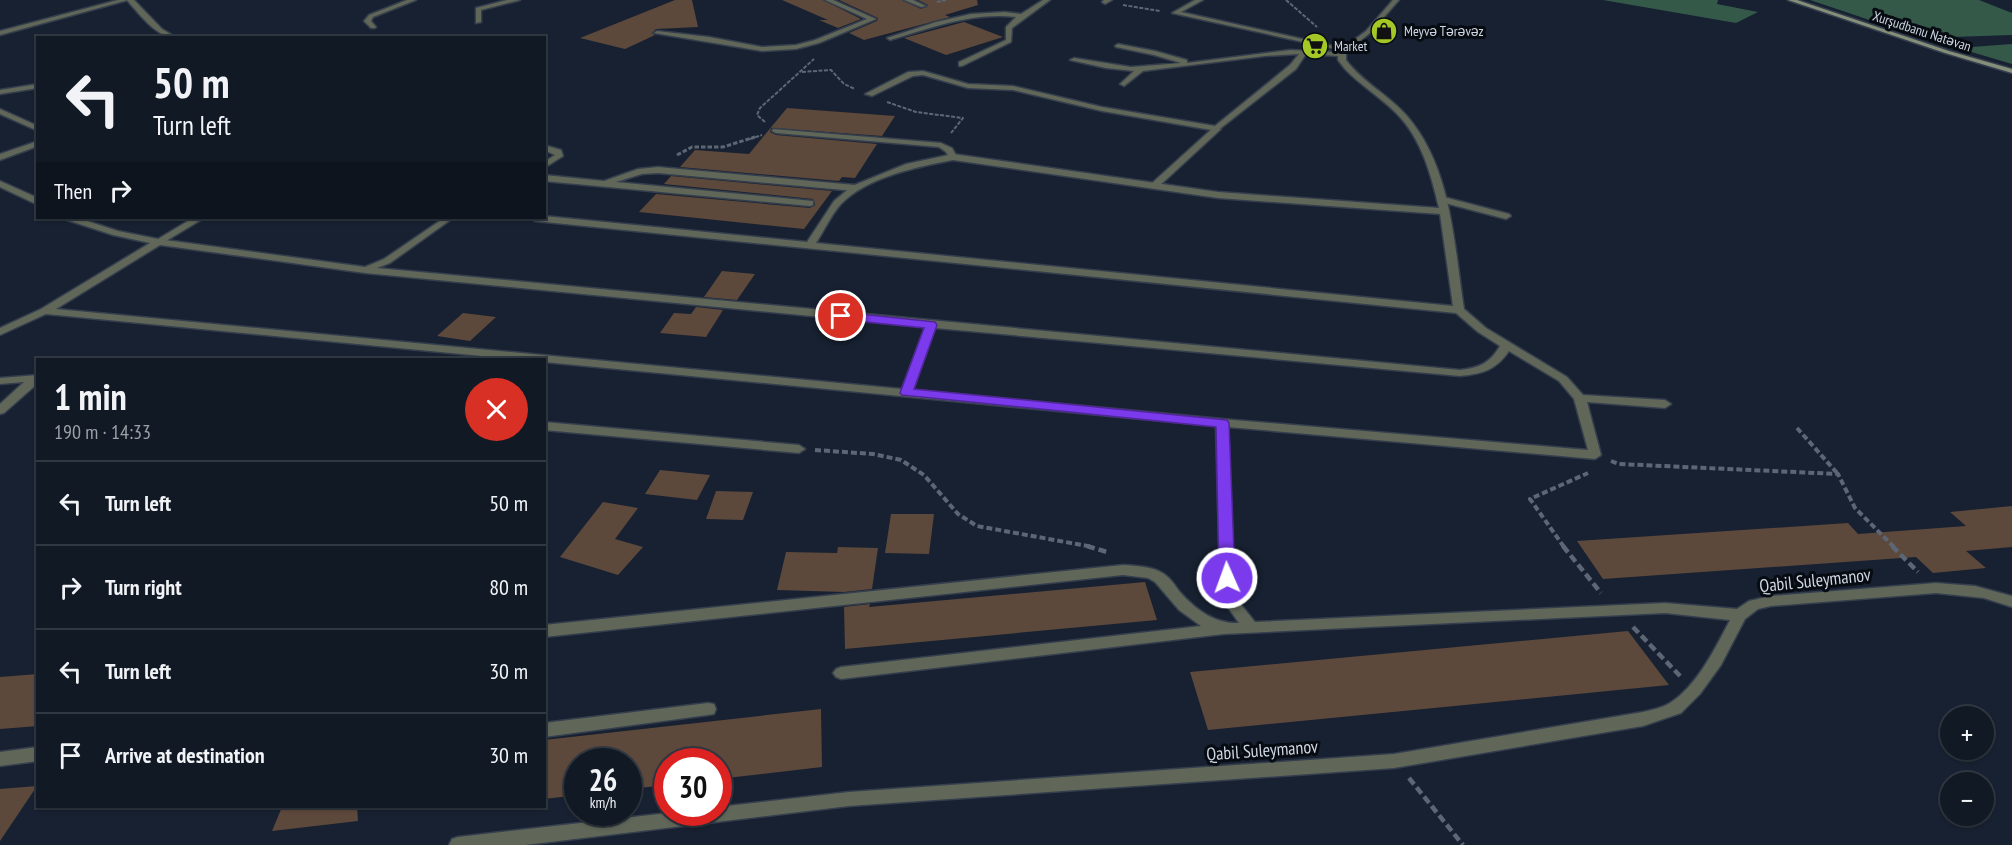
<!DOCTYPE html>
<html lang="en">
<head>
<meta charset="utf-8">
<style>
	body { margin:0; font-family:"PT Sans Narrow",sans-serif; background:#1e2632; color:#f1f3f6; height:100vh; display:flex; flex-direction:column; font-size:22px; white-space:nowrap }
	* { box-sizing:border-box; margin:0 }
	p { font-size:20px; color:#9ca0a7 }
	.icon { flex:none; width:33px; height:33px; fill:none; stroke:currentColor; stroke-width:2; stroke-linecap:round; stroke-linejoin:round }
	.map { position:relative; flex:1; overflow:hidden }
	.details { position:absolute; left:36px; top:358px; width:510px; height:450px; display:flex; flex-direction:column; background:#111925; border-radius:0px; box-shadow:0 2px 4px #0004,0 0 0 2px #303842 }
	.details>* { flex:none }
	.guide { position:absolute; left:36px; top:36px; width:510px; height:183px; border-radius:0px; box-shadow:0 2px 4px #0004,0 0 0 2px #303842; background:#111925; color:#f1f3f6; overflow:hidden }
	.controls { position:absolute; left:1940px; top:706px; display:grid; gap:12px }
	.controls a { display:grid; place-items:center; width:54px; height:54px; border-radius:50%; background:#111925; box-shadow:0 2px 4px #0004,0 0 0 2px #303842; font-size:30px }
	.speed { position:absolute; left:564px; top:748px; display:flex; gap:12px; font-size:30px; font-weight:700; text-align:center }
	.speed>* { display:grid; place-content:center; width:78px; height:78px; border-radius:50%; background:#111925; box-shadow:0 2px 4px #0004,0 0 0 2px #303842; line-height:1 }
	.speed small { font-size:15px; font-weight:400 }
	.speed .limit { border:9px solid #d22; background:#fff; color:#111 }
	.pin { position:absolute; display:grid; place-items:center; width:51px; height:51px; color:#fff; margin:-26px; border:3px solid #fff; border-radius:50%; box-shadow:0 2px 6px #0007 }
	.me { position:absolute; width:66px; margin:-33px; rotate:358deg; stroke-linejoin:round; filter:drop-shadow(0 0 4px #0008) }
	.turn { display:flex; align-items:center; gap:21px; height:126px; padding:0 18px; font-size:27px }
	.turn .icon { width:78px; height:78px; stroke-width:2.5 }
	.turn b { display:block; font-size:42px; line-height:51px }
	.then { display:flex; align-items:center; height:57px; padding:0 18px; background:#0003; gap:12px; font-size:22px }
	.round { display:grid; place-items:center; flex:none; width:63px; height:63px; border-radius:32px; background:#1e2632 }
	.summary { display:flex; align-items:center; justify-content:space-between; height:102px; padding:0 18px }
	h1 { font-size:36px; font-weight:700; line-height:45px }
	ul { padding:0; list-style:none }
	li { display:flex; align-items:center; gap:18px; height:84px; padding:0 18px; border-top:2px solid #303842 }
	li div { flex:1 }
	li b { display:block; font-size:22px }
	li em { font-style:normal }
	.map>svg:first-child { display:block }
	.forest { fill:#345949 }
	.building { fill:#5d483c }
	.lines { fill:none; stroke-linecap:round; stroke-linejoin:round }
	.service-casing { stroke:#343e4d; stroke-width:3 }
	.minor-casing { stroke:#343e4d; stroke-width:3 }
	.tertiary-casing { stroke:#343e4d; stroke-width:3 }
	.secondary-casing { stroke:#343e4d; stroke-width:3 }
	.path-far3 { stroke:#5d6674; stroke-width:2; stroke-dasharray:4 1.5; stroke-linecap:butt }
	.path-far2 { stroke:#5d6674; stroke-width:3; stroke-dasharray:4.5 2; stroke-linecap:butt }
	.path-far1 { stroke:#5d6674; stroke-width:4; stroke-dasharray:6 3; stroke-linecap:butt }
	.path { stroke:#5d6674; stroke-width:4.5; stroke-dasharray:8 4; stroke-linecap:butt }
	.service { fill:#606658; fill-rule:evenodd }
	.minor { fill:#606658; fill-rule:evenodd }
	.tertiary { fill:#606658; fill-rule:evenodd }
	.secondary { fill:#848e78; fill-rule:evenodd }
	.route { fill:#7c3aed; stroke:#51269a; stroke-width:1.5 }
	.labels { text-anchor:middle; dominant-baseline:central; stroke-width:6; stroke-linejoin:round; paint-order:stroke }
	.far-poi-label { font-size:14px; fill:#cfd6e1; stroke:#070b12; text-anchor:start }
	.far-street-label { font-size:14px; fill:#cfd6e1; stroke:#070b12 }
	.near-street-label { font-size:18px; fill:#cfd6e1; stroke:#070b12 }
</style>
</head>
<body>
<div class="map">
<svg width="2012" height="845" viewBox="0 0 2012 845">
	<rect width="100%" height="100%" fill="#172131"/>
	<g class="forest">
		<path d="M1603,0H1718L1717,4L1758,12L1736,23Z"/>
		<path d="M1810,0H1979L2012,13V35L1923,38Z"/>
		<path d="M2012,44V64L1958,48Z"/>
	</g>
	<g class="building">
		<path d="M675,0H692L698,27L656,29L652,33L655,35L625,49L580,38Z"/>
		<path d="M782,0H823L861,19L838,28L819,20H828Z"/>
		<path d="M839,0H902L921,9L928,5L918,0H977L978,5L945,15L950,17L864,40L849,33L877,21L878,18Z"/>
		<path d="M964,22L1003,37L946,55L904,38Z"/>
		<path d="M787,108L895,116L882,136L771,128L770,132L776,135L877,144L855,178L842,177L839,181L680,167L695,150L749,154Z"/>
		<path d="M671,176L832,191L804,229L639,212L656,194L810,208L815,205L813,199L664,184Z"/>
		<path d="M722,271L755,274L737,300L704,297Z"/>
		<path d="M696,307L723,310L706,337L660,333L674,313L691,314Z"/>
		<path d="M463,313L496,317L470,341L437,336Z"/>
		<path d="M660,470L710,475L697,500L645,494Z"/>
		<path d="M716,491L753,492L743,520L706,519Z"/>
		<path d="M603,502L638,508L615,539L643,547L618,575L560,557Z"/>
		<path d="M2012,506V547L1966,551L1986,568L1933,573L1916,557L1603,579L1577,541L1848,523L1858,534L1966,526L1950,512Z"/>
		<path d="M891,514H934L929,554L885,553Z"/>
		<path d="M838,547L878,548L872,589L844,592L777,590L786,552L837,553Z"/>
		<path d="M1145,582L1157,620L845,649L844,607L870,604L869,607Z"/>
		<path d="M1628,631L1669,685L1208,730L1190,672Z"/>
		<path d="M38,674V726L0,729V677Z"/>
		<path d="M821,709L822,767L718,779V762H668V785L628,789V762H578V795L544,799V740Z"/>
		<path d="M37,786L0,841V789Z"/>
		<path d="M282,807H357L358,821L272,831Z"/>
	</g>
	<g class="lines">
		<defs>
			<g id="service">
				<path d="M507,0H520L481,10V22L476,23V8Z"/>
				<path d="M825,0H833L876,19L819,43L796,49L762,51L654,33L657,31L709,37L762,47L796,45L815,40L867,19Z"/>
				<path d="M904,0H913L926,6L921,7Z"/>
				<path d="M1043,0H1050L1012,28L1011,42L962,66H959V62L1006,40V27L1016,17C972,12 932,28 890,40L887,38L936,22L971,14L1005,12L1021,14Z"/>
				<path d="M1104,0H1112L1105,4L1102,2Z"/>
				<path d="M1214,127L1221,129L1157,188H1151V184Z"/>
				<path d="M773,129L941,143L952,148L957,157L950,159L946,152L939,147L776,133L772,131Z"/>
				<path d="M658,167L855,185L859,188L855,191L658,173L642,174L616,182L813,201V205L810,206L544,181V175L604,181L638,169Z"/>
				<path d="M1440,196L1509,214L1511,216L1506,219L1437,201V197Z"/>
				<path d="M193,218H204L161,244H155L153,242Z"/>
			</g>
			<g id="minor">
				<path d="M127,0H134L162,29L177,38C157,38 140,15 127,0Z"/>
				<path d="M407,0H416L373,17L371,21L376,27L375,28H371L364,21L369,15Z"/>
				<path d="M1195,0H1203L1181,12L1338,47L1335,49L1172,13Z"/>
				<path d="M1393,0H1399L1370,33L1346,52V60C1362,82 1389,95 1407,116C1452,168 1454,245 1464,309L1486,328L1567,377L1583,395L1665,400L1671,404L1665,408L1587,402L1601,455L1595,459L1228,427L1234,577L1238,601L1255,622L1665,603L1737,609L1749,601L1771,596L1936,583L1975,586L2008,595L2012,596V607L1984,598L1936,593L1771,606L1758,609L1745,619L1721,665L1700,694L1681,713L1643,726L1394,768L849,806L525,845H449L452,839L458,837L668,813H718V807L849,792L1394,754L1643,712C1651,710 1662,708 1670,703C1697,686 1716,647 1730,620L1665,613L1224,634L841,679L836,677L833,673L836,669L841,667L1201,626L1179,610L1155,582L1148,578L1123,575L544,637V625L1123,565C1136,566 1152,566 1164,574C1170,578 1175,585 1179,591C1195,609 1214,624 1239,623L1224,602L1220,577L1216,426L544,362V360H524L46,314L0,335V328L41,309L150,243L113,235L67,220L66,218H78L118,231L158,239L365,267L384,259L444,218H453L390,263L377,268L1460,370C1479,368 1490,363 1500,346L1478,332L1456,313L535,221L530,218L544,216L807,242L834,201L852,186L906,164L953,154L1218,192L1439,208C1431,175 1422,140 1398,115C1382,98 1361,86 1345,69L1338,60V56L1306,54L1296,69L1217,131L1102,111L1013,90L968,88L923,75L913,76L872,96L865,94L908,72L923,71L968,84L1013,86L1102,107L1215,126L1290,65L1299,54L1265,56L1143,71L1124,86L1120,84L1134,71L1106,68L1070,60L1074,58L1131,67L1181,63L1154,55L1116,47L1115,46L1118,44L1155,51L1187,60V63L1290,50L1338,52L1366,31ZM953,160L1218,198L1440,214L1453,306L816,243C824,231 831,215 841,204C867,177 917,167 953,160ZM160,245L365,273L925,327L902,389L56,309ZM935,328L1460,376C1482,374 1496,370 1509,351L1559,381L1574,399L1588,450L1222,419L913,390Z"/>
				<path d="M38,84V88L0,94V90Z"/>
				<path d="M0,109L38,126V131L0,114Z"/>
				<path d="M38,141V146L0,160V154Z"/>
				<path d="M544,145L561,150L563,156L544,168V162L555,155L544,150Z"/>
				<path d="M0,181L38,198V205L0,187Z"/>
				<path d="M38,375V383L4,413L0,414V404L24,382L0,384V378Z"/>
				<path d="M544,422L799,445L805,449L799,453L544,430Z"/>
				<path d="M708,703L714,704L716,709L714,714L708,715L544,737V723Z"/>
				<path d="M38,747V761L0,766V752Z"/>
			</g>
			<path id="tertiary" d="M118,0H128L0,35V31Z"/>
			<path id="secondary" d="M1788,0H1797L1949,51L2012,69V73L1945,53Z"/>
		</defs>
		<use href="#service" class="service-casing"/>
		<use href="#minor" class="minor-casing"/>
		<use href="#tertiary" class="tertiary-casing"/>
		<use href="#secondary" class="secondary-casing"/>
		<g class="path-far3">
			<path d="M1286,0L1317,27"/>
			<path d="M937,2L946,0"/>
			<path d="M1123,5L1160,11"/>
			<path d="M802,72L831,70L844,84L855,89"/>
			<path d="M887,102L916,112L963,118L951,133"/>
			<path d="M765,122L757,115L760,108L814,59"/>
			<path d="M750,139L762,135"/>
		</g>
		<path class="path-far2" d="M677,155L692,147H723L755,137"/>
		<g class="path-far1">
			<path d="M1797,428L1838,474"/>
			<path d="M815,450L873,454L901,460L924,475L958,514L977,526L1093,547"/>
			<path d="M1611,461L1619,464L1838,474L1855,508L1894,547"/>
			<path d="M1564,547L1530,499L1588,473"/>
		</g>
		<g class="path">
			<path d="M1087,546L1107,552"/>
			<path d="M1563,546L1601,593"/>
			<path d="M1892,546L1918,572"/>
			<path d="M1633,627L1682,678"/>
			<path d="M1409,778L1463,845"/>
		</g>
		<use href="#service" class="service"/>
		<use href="#minor" class="minor"/>
		<use href="#tertiary" class="tertiary"/>
		<use href="#secondary" class="secondary"/>
	</g>
	<path class="route" d="M841,312L935,322L937,325L914,389L1227,420L1229,423L1235,578L1232,582H1221L1219,578L1216,427L902,395L900,393L924,328L836,319V313Z"/>
	<defs>
		<symbol id="shop-disc" viewBox="-11 -11 22 22"><circle r="9.5" fill="#a4c825" stroke="#070b12"/><path d="M-5-2.5h2.3a2.7 3.5 0 0 1 5.4 0H5L5.5 6h-11ZM-1.5-2.5h3a1.5 2.3 0 0 0-3 0Z" fill="#111"/></symbol>
		<symbol id="supermarket-disc" viewBox="-11 -11 22 22"><circle r="9.5" fill="#a4c825" stroke="#070b12"/><path d="M-6-5.5h2.5l.6 2H6L4.5 2H-2.5L-4.4-4H-6ZM-1.5 3.2a1.3 1.3 0 1 0 .1 0ZM3 3.2a1.3 1.3 0 1 0 .1 0Z" fill="#111"/></symbol>
	</defs>
	<g fill-rule="evenodd">
		<use href="#shop-disc" x="1369" y="16" width="30" height="30"/>
		<use href="#supermarket-disc" x="1300" y="31" width="30" height="30"/>
	</g>
	<g class="labels">
		<g class="far-poi-label">
			<text x="1404" y="31">Meyvə Tərəvəz</text>
			<text x="1334" y="46">Market</text>
		</g>
		<g class="far-street-label">
			<text transform="translate(1922 31) rotate(18)">Xurşudbanu Natəvan</text>
		</g>
		<g class="near-street-label">
			<text transform="translate(1815 580) rotate(-6)">Qabil Suleymanov</text>
			<text transform="translate(1262 750) rotate(-4)">Qabil Suleymanov</text>
		</g>
	</g>
</svg>
<div class="controls">
<a>+</a>
<a>−</a>
</div>
<div class="speed"><div>26<small>km/h</small></div><div class="limit">30</div></div>
<div class="pin" style="left:841px;top:316px;background:#d93025"><svg class="icon" aria-label="arrive" viewBox="0 0 24 24"><path d="M6 21V4h12l-3 4 3 4H6"/></svg></div>
<svg class="me" style="left:1227px;top:578px" viewBox="-20 -20 40 40"><circle r="17" fill="#7c3aed" stroke="#fff" stroke-width="3"/><path d="M0-11L8 9 0 5-8 9z" fill="#fff"/></svg>
<div class="guide">
<div class="turn"><svg class="icon" aria-label="left" viewBox="0 0 24 24"><path d="M17 20v-9H6M10 6l-5 5 5 5"/></svg><div><b>50 m</b>Turn left</div></div>
<div class="then">Then<svg class="icon" aria-label="right" viewBox="0 0 24 24"><path d="M7 20v-9h11M14 6l5 5-5 5"/></svg></div>
</div>
<section class="details">
<div class="summary"><div><h1>1 min</h1><p>190 m · 14:33</p></div><a class="round" style="background:#d93025;color:#fff"><svg class="icon" aria-label="close" viewBox="0 0 24 24"><path d="M6 6l12 12M18 6L6 18"/></svg></a></div>
<ul>
<li><svg class="icon" aria-label="left" viewBox="0 0 24 24"><path d="M17 20v-9H6M10 6l-5 5 5 5"/></svg><div><b>Turn left</b></div><em>50 m</em></li>
<li><svg class="icon" aria-label="right" viewBox="0 0 24 24"><path d="M7 20v-9h11M14 6l5 5-5 5"/></svg><div><b>Turn right</b></div><em>80 m</em></li>
<li><svg class="icon" aria-label="left" viewBox="0 0 24 24"><path d="M17 20v-9H6M10 6l-5 5 5 5"/></svg><div><b>Turn left</b></div><em>30 m</em></li>
<li><svg class="icon" aria-label="arrive" viewBox="0 0 24 24"><path d="M6 21V4h12l-3 4 3 4H6"/></svg><div><b>Arrive at destination</b></div><em>30 m</em></li>
</ul>
</section>
</div>
</body>
</html>
